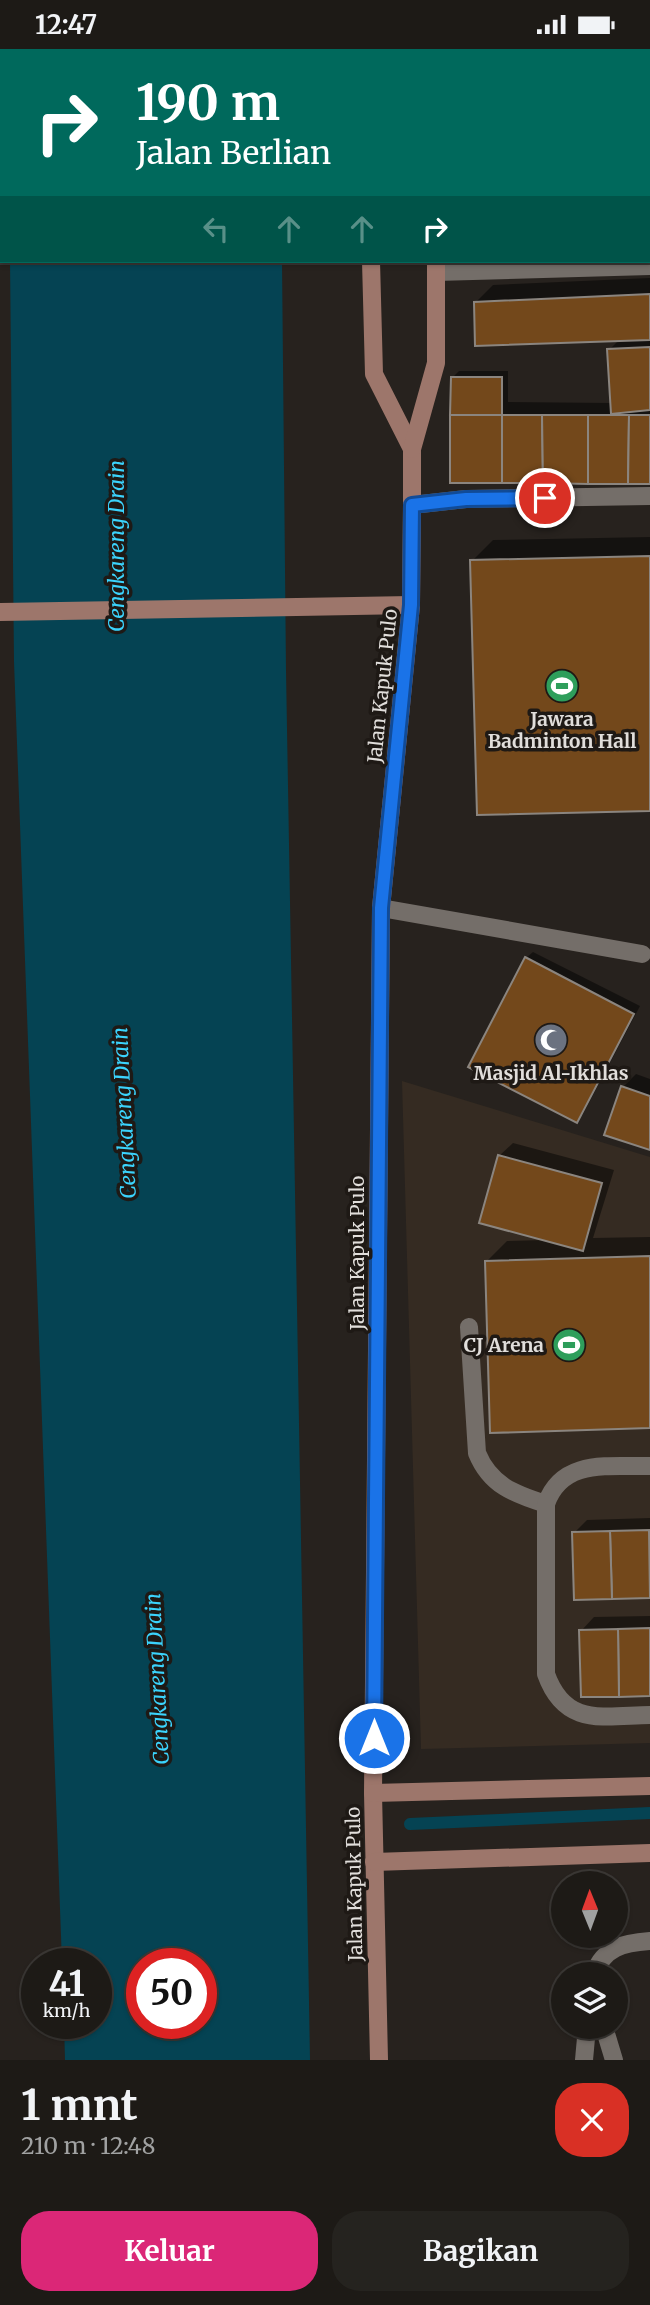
<!DOCTYPE html>
<html lang="id">
<head>
<meta charset="utf-8">
<style>
	body { margin:0; font-family:Merriweather,serif; background:#25231f; color:#f1f3f6; height:100vh; display:flex; flex-direction:column; font-size:26px; white-space:nowrap }
	* { box-sizing:border-box; margin:0 }
	p { font-size:23px; color:#a0a1a1 }
	.icon { flex:none; width:38px; height:38px; fill:none; stroke:currentColor; stroke-width:2; stroke-linecap:round; stroke-linejoin:round }
	.map { position:relative; height:2011px; overflow:hidden }
	.sheet { display:flex; flex-direction:column; background:#1d1a16; flex:1 }
	.sheet>* { flex:none }
	.top-card { position:absolute; left:0px; top:0px; width:651px; height:214px; box-shadow:0 2px 5px #0004,0 0 0 2px #3b3835; background:#00695c; color:#fff; overflow:hidden }
	.needle { width:46px; rotate:359deg }
	.tools { position:absolute; left:551px; top:1822px; display:grid; gap:14px }
	.tools a { display:grid; place-items:center; width:77px; height:77px; border-radius:50%; background:#1d1a16; box-shadow:0 2px 5px #0004,0 0 0 2px #3b3835; font-size:35px }
	.speed { position:absolute; left:21px; top:1899px; display:flex; gap:14px; font-size:35px; font-weight:700; text-align:center }
	.speed>* { display:grid; place-content:center; width:91px; height:91px; border-radius:50%; background:#1d1a16; box-shadow:0 2px 5px #0004,0 0 0 2px #3b3835; line-height:1 }
	.speed small { font-size:18px; font-weight:400 }
	.speed .limit { border:10px solid #d22; background:#fff; color:#111 }
	.pin { position:absolute; display:grid; place-items:center; width:60px; height:60px; color:#fff; margin:-30px; border:4px solid #fff; border-radius:50%; box-shadow:0 2px 7px #0007 }
	.me { position:absolute; width:77px; margin:-38px; rotate:0deg; stroke-linejoin:round; filter:drop-shadow(0 0 5px #0008) }
	.turn { display:flex; align-items:center; gap:24px; height:147px; padding:0 21px; font-size:32px }
	.turn .icon { width:91px; height:91px; stroke-width:2.5 }
	.turn b { display:block; font-size:49px; line-height:60px }
	.lanes { display:flex; align-items:center; height:66px; padding:0 21px; background:#0003; justify-content:center; gap:35px; direction:ltr }
	.lanes .off { opacity:.35 }
	.round { display:grid; place-items:center; flex:none; width:74px; height:74px; border-radius:28px; background:#25231f }
	.head { display:flex; align-items:center; justify-content:space-between; height:119px; padding:0 21px }
	h1 { font-size:42px; font-weight:700; line-height:52px }
	.button { display:flex; gap:14px; margin-top:auto; padding:14px 21px }
	.button a { flex:1; height:80px; border-radius:28px; background:#db2777; color:#fff; font-size:28px; font-weight:700; line-height:80px; text-align:center }
	.button a+a { background:#25231f; color:#f1f3f6 }
	.status { display:flex; justify-content:space-between; align-items:center; height:49px; padding:0 35px; background:#1d1a16; direction:ltr }
	.status svg { height:19px; fill:currentColor }
	.map>svg:first-child { display:block }
	.built { fill:#352b22 }
	.water { fill:#054353; fill-rule:evenodd }
	.shadow { fill:#0007 }
	.lines { fill:none; stroke-linecap:round; stroke-linejoin:round }
	.stream { stroke:#054353; stroke-width:12 }
	.building { fill:#73481b; stroke:#8b857f; stroke-width:2 }
	.lane { stroke:#746e69; stroke-width:18 }
	.street { stroke:#746e69; stroke-width:18 }
	.secondary { stroke:#9d766b; stroke-width:18 }
	.route-casing { stroke:#114b97; stroke-width:18 }
	.route { stroke:#1a73e8; stroke-width:12 }
	.labels { text-anchor:middle; dominant-baseline:central; stroke-width:7; stroke-linejoin:round; paint-order:stroke }
	.street-label { font-size:19px; fill:#e1dedb; stroke:#1e1915 }
	.poi-label { font-size:19px; font-weight:bold; fill:#e1dedb; stroke:#1e1915 }
	.water-label { font-size:21px; font-style:italic; fill:#3bd3fc; stroke:#1e1915 }
</style>
</head>
<body>
<div class="status"><b>12:47</b><svg viewBox="0 0 49 12"><path d="M0 12V9h3v3zM5 12V6h3v6zM10 12V3h3v9zM15 12V0h3v12zM26 1h20v11H26zM47 4h2v5h-2z"/></svg></div>
<div class="map">
<svg width="650" height="2011" viewBox="0 0 650 2011">
	<rect width="100%" height="100%" fill="#27221e"/>
	<path class="built" d="M402,1032L650,1108V1694L421,1700Z"/>
	<g class="water">
		<rect x="8" y="0" width="272" height="2"/>
		<path d="M10,212H282L286,621L310,2011H65L64,1974H96V1914H62L14,613ZM142,1914H201V1974H142Z"/>
	</g>
	<g class="shadow">
		<path d="M596,0H641V2H594Z"/>
		<path d="M649,130H650L649,179Z"/>
		<path d="M650,229V433L452,432V329L459,322H508V353L612,354L609,301L620,290L475,254L493,236Z"/>
		<path d="M650,488V760L472,512L493,491Z"/>
		<path d="M533,903L640,957L583,1065L577,1072L526,909Z"/>
		<path d="M636,1025L650,1030V1100L623,1038Z"/>
		<path d="M513,1094L614,1121L593,1189L650,1188V1378L486,1213L507,1192L545,1191L499,1107Z"/>
		<path d="M650,1469V1547L576,1549L574,1484L587,1471Z"/>
		<path d="M650,1567V1645L581,1582L594,1568Z"/>
	</g>
	<g class="lines">
		<path class="stream" d="M410,1775L650,1764"/>
	</g>
	<g class="building">
		<path d="M650,245V291L475,297L474,253Z"/>
		<path d="M650,298V361L611,365L607,300Z"/>
		<path d="M451,328H502V366H450Z"/>
		<rect x="450" y="366" width="52" height="68"/>
		<path d="M502,366H542L543,434H502Z"/>
		<path d="M542,366H588V435L543,434Z"/>
		<path d="M588,366H629L628,435H588Z"/>
		<path d="M629,366H650V435H628Z"/>
		<path d="M650,507V762L477,766L470,511Z"/>
		<path d="M525,908L634,965L577,1074L468,1018Z"/>
		<path d="M621,1037L650,1047V1101L604,1086Z"/>
		<path d="M498,1106L602,1134L583,1202L479,1174Z"/>
		<path d="M650,1207V1379L490,1384L485,1212Z"/>
		<path d="M649,1481L650,1549L612,1550L610,1482Z"/>
		<path d="M610,1482L612,1550L574,1551L572,1483Z"/>
		<path d="M650,1579V1647L619,1648L618,1580Z"/>
		<path d="M618,1580L619,1648H581L579,1581Z"/>
	</g>
	<g class="lines">
		<g class="lane">
			<path d="M381,859L642,905"/>
			<path d="M469,1278L477,1404C490,1436 514,1445 546,1455"/>
		</g>
		<g class="street">
			<path d="M436,223L650,217"/>
			<path d="M412,456L466,450L650,447"/>
			<path d="M650,1417C609,1418 562,1409 546,1455V1625C565,1678 602,1667 650,1666"/>
			<path d="M594,1925C604,1898 623,1894 650,1892"/>
			<path d="M604,1978L614,2011"/>
			<path d="M584,2011L587,1978"/>
		</g>
		<g class="secondary">
			<path d="M366,0V2"/>
			<path d="M431,0V2"/>
			<path d="M371,212L374,325L412,400V456L411,556L381,859L373,1744L379,2011"/>
			<path d="M412,400L436,314V212"/>
			<path d="M0,563L411,556"/>
			<path d="M373,1744L650,1737"/>
			<path d="M374,1813L650,1804"/>
		</g>
	</g>
	<g class="lines">
		<defs>
			<path id="route" d="M374,1689L381,859L411,556L412,456L466,450L545,449"/>
		</defs>
		<use href="#route" class="route-casing"/>
		<use href="#route" class="route"/>
	</g>
	<defs>
		<symbol id="stadium-disc" viewBox="-11 -11 22 22"><circle r="9.5" fill="#2e9e5b" stroke="#1e1915"/><path d="M0-5a6.5 5 0 1 0 0 10a6.5 5 0 1 0 0-10ZM-3.5-1.8h7v3.6h-7Z" fill="#fff"/></symbol>
		<symbol id="mosque-disc" viewBox="-11 -11 22 22"><circle r="9.5" fill="#6b7280" stroke="#1e1915"/><path d="M3.5-4.9A6 6 0 1 0 3.5 4.9A5 5 0 1 1 3.5-4.9Z" fill="#fff"/></symbol>
	</defs>
	<g fill-rule="evenodd">
		<use href="#stadium-disc" x="543" y="618" width="38" height="38"/>
		<use href="#mosque-disc" x="532" y="972" width="38" height="38"/>
		<use href="#stadium-disc" x="550" y="1277" width="38" height="38"/>
	</g>
	<g class="labels">
		<g class="street-label">
			<text transform="translate(382 637) rotate(-84)">Jalan Kapuk Pulo</text>
			<text transform="translate(357 1204) rotate(-90)">Jalan Kapuk Pulo</text>
			<text transform="translate(354 1835) rotate(-91)">Jalan Kapuk Pulo</text>
		</g>
		<g class="poi-label">
			<text x="562" y="670">Jawara<tspan x="562" dy="22">Badminton Hall</tspan></text>
			<text x="551" y="1024">Masjid Al-Ikhlas</text>
			<text x="544" y="1296" text-anchor="end">CJ Arena</text>
		</g>
		<g class="water-label">
			<text transform="translate(116 497) rotate(-90)">Cengkareng Drain</text>
			<text transform="translate(124 1064) rotate(-93)">Cengkareng Drain</text>
			<text transform="translate(157 1630) rotate(-93)">Cengkareng Drain</text>
		</g>
	</g>
</svg>
<div class="tools">
<a><svg class="needle" viewBox="-14 -14 28 28"><path d="M0-13l5 13h-10z" fill="#e53935"/><path d="M0 13l5-13h-10z" fill="#a0a1a1"/></svg></a>
<a><svg class="icon" aria-label="layers" viewBox="0 0 24 24"><path d="M12 4l9 5-9 5-9-5zM3 14l9 5 9-5"/></svg></a>
</div>
<div class="speed"><div>41<small>km/h</small></div><div class="limit">50</div></div>
<div class="pin" style="left:545px;top:449px;background:#d93025"><svg class="icon" aria-label="arrive" viewBox="0 0 24 24"><path d="M6 21V4h12l-3 4 3 4H6"/></svg></div>
<svg class="me" style="left:374px;top:1689px" viewBox="-20 -20 40 40"><circle r="17" fill="#1a73e8" stroke="#fff" stroke-width="3"/><path d="M0-11L8 9 0 5-8 9z" fill="#fff"/></svg>
<div class="top-card">
<div class="turn"><svg class="icon" aria-label="right" viewBox="0 0 24 24"><path d="M7 20v-9h11M14 6l5 5-5 5"/></svg><div><b>190 m</b>Jalan Berlian</div></div>
<div class="lanes"><svg class="icon off" aria-label="left" viewBox="0 0 24 24"><path d="M17 20v-9H6M10 6l-5 5 5 5"/></svg><svg class="icon off" aria-label="ahead" viewBox="0 0 24 24"><path d="M12 20V5M6 11l6-6 6 6"/></svg><svg class="icon off" aria-label="ahead" viewBox="0 0 24 24"><path d="M12 20V5M6 11l6-6 6 6"/></svg><svg class="icon" aria-label="right" viewBox="0 0 24 24"><path d="M7 20v-9h11M14 6l5 5-5 5"/></svg></div>
</div>
</div>
<section class="sheet">
<div class="head"><div><h1>1 mnt</h1><p>210 m · 12:48</p></div><a class="round" style="background:#d93025;color:#fff"><svg class="icon" aria-label="close" viewBox="0 0 24 24"><path d="M6 6l12 12M18 6L6 18"/></svg></a></div>
<div class="button"><a>Keluar</a><a>Bagikan</a></div>
</section>
</body>
</html>
